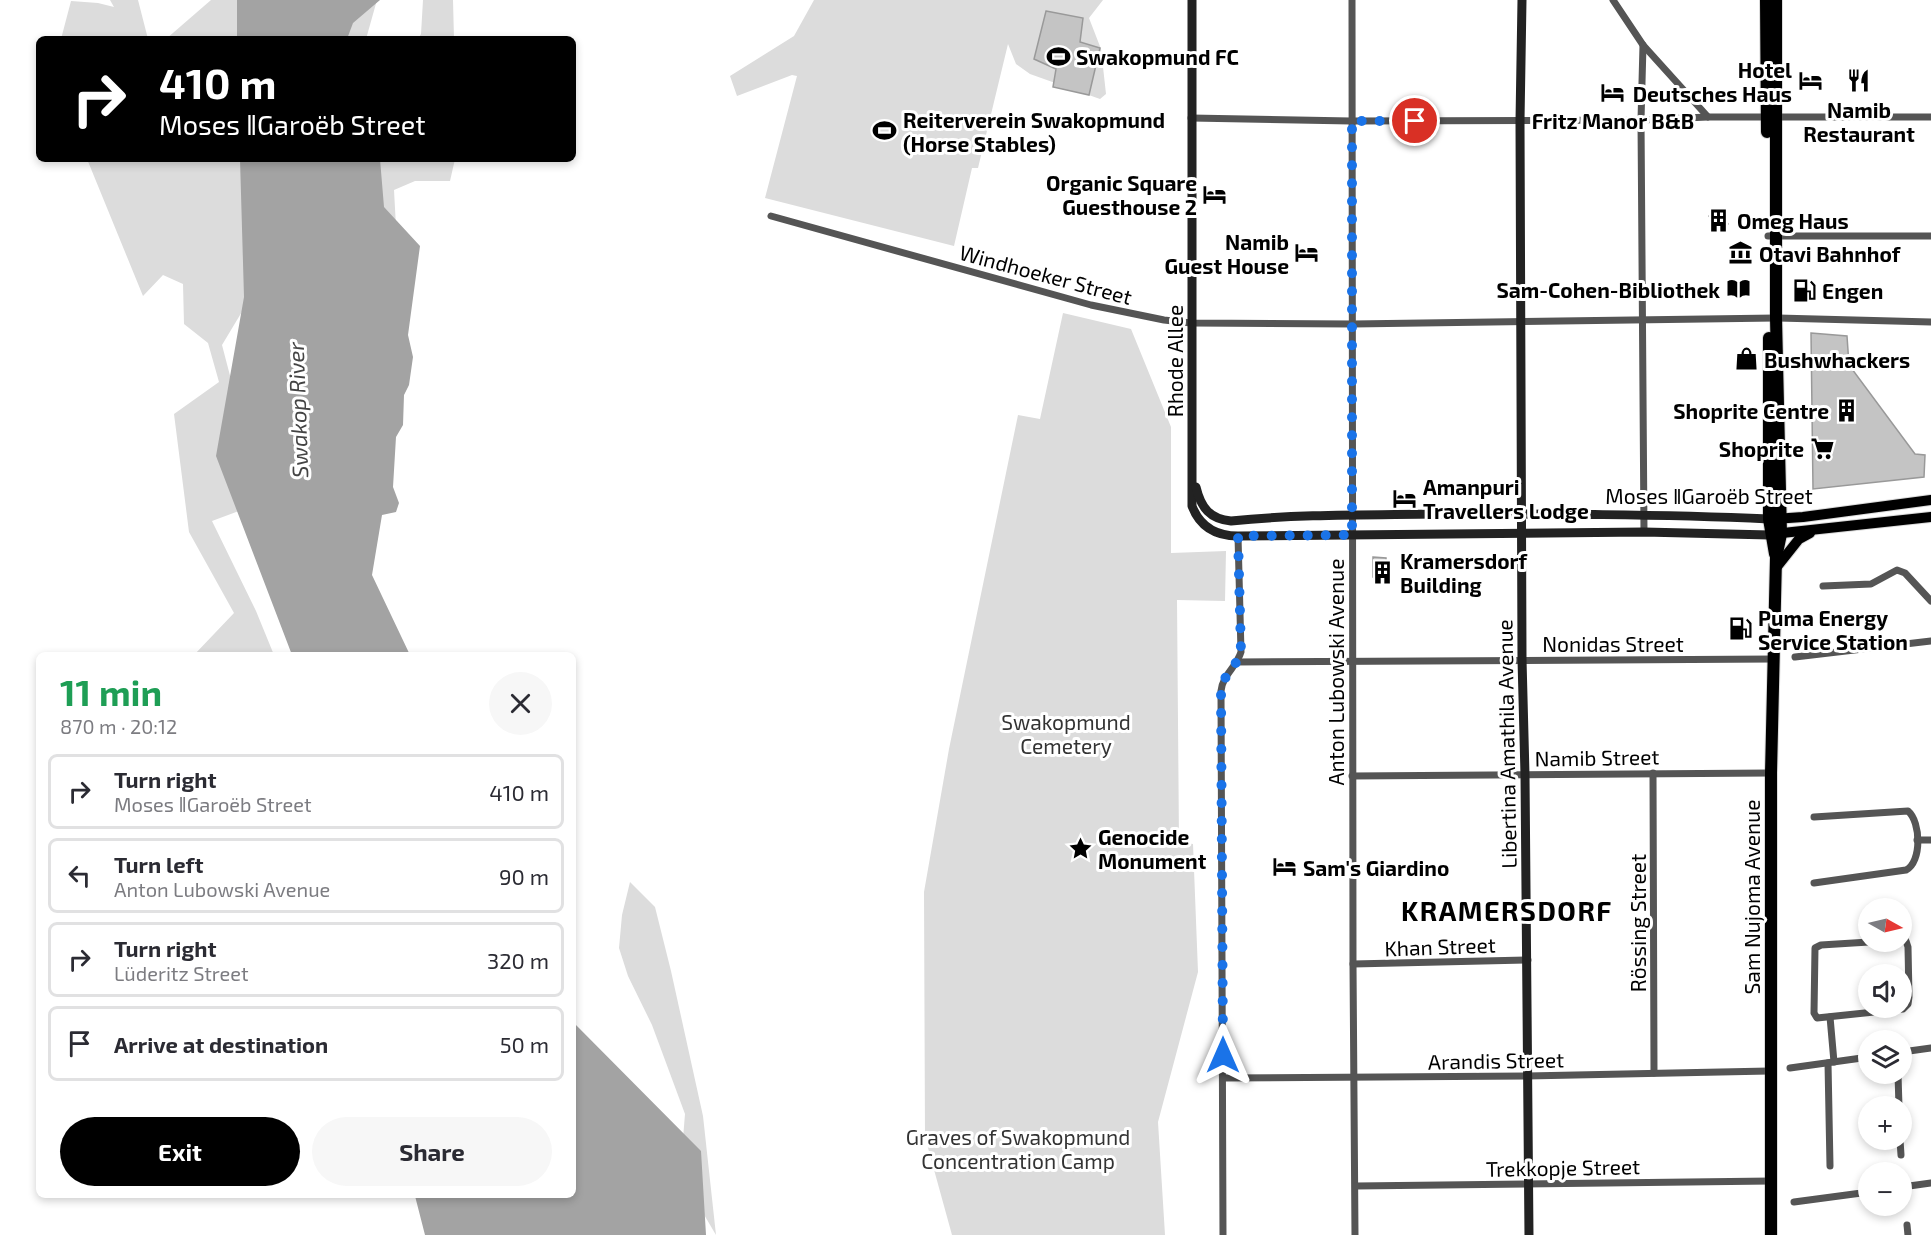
<!DOCTYPE html>
<html lang="en">
<head>
<meta charset="utf-8">
<style>
	body { margin:0; font-family:"Exo 2",sans-serif; background:#f7f7f7; color:#2b2b33; height:100vh; display:flex; flex-direction:column; font-size:22px; white-space:nowrap }
	* { box-sizing:border-box; margin:0 }
	p { font-size:20px; color:#7c7c81 }
	.icon { flex:none; width:33px; height:33px; fill:none; stroke:currentColor; stroke-width:2; stroke-linecap:round; stroke-linejoin:round }
	.map { position:relative; flex:1; overflow:hidden }
	.sheet { position:absolute; left:36px; top:652px; width:540px; height:546px; display:flex; flex-direction:column; background:#fff; border-radius:9px; box-shadow:0 3px 9px #0003 }
	.sheet>* { flex:none }
	.top-card { position:absolute; left:36px; top:36px; width:540px; height:126px; border-radius:9px; box-shadow:0 3px 9px #0003; background:#000; color:#fff; overflow:hidden }
	.needle { width:39px; rotate:98deg }
	.controls { position:absolute; left:1858px; top:898px; display:grid; gap:12px }
	.controls a { display:grid; place-items:center; width:54px; height:54px; border-radius:50%; background:#fff; box-shadow:0 3px 9px #0003; font-size:30px }
	.pin { position:absolute; display:grid; place-items:center; width:51px; height:51px; color:#fff; margin:-26px; border:3px solid #fff; border-radius:50%; box-shadow:0 2px 6px #0007 }
	.me { position:absolute; width:66px; margin:-33px; rotate:0deg; stroke-linejoin:round; filter:drop-shadow(0 0 4px #0008) }
	.turn { display:flex; align-items:center; gap:21px; height:126px; padding:0 24px; font-size:27px }
	.turn .icon { width:78px; height:78px; stroke-width:2.5 }
	.turn b { display:block; font-size:42px; line-height:51px }
	.round { display:grid; place-items:center; flex:none; width:63px; height:63px; border-radius:32px; background:#f7f7f7 }
	.headline { display:flex; align-items:center; justify-content:space-between; height:102px; padding:0 24px }
	h1 { font-size:36px; font-weight:700; line-height:45px; color:#1e9e55 }
	.action { display:flex; gap:12px; margin-top:auto; padding:12px 24px }
	.action a { flex:1; height:69px; border-radius:36px; background:#000; color:#fff; font-size:24px; font-weight:700; line-height:69px; text-align:center }
	.action a+a { background:#f7f7f7; color:#2b2b33 }
	ul { padding:0; list-style:none }
	li { display:flex; align-items:center; gap:18px; height:75px; margin:0 12px 9px; padding:0 12px; border:3px solid #e1e1e2; border-radius:9px }
	li div { flex:1 }
	li b { display:block; font-size:22px }
	li em { font-style:normal }
	.map>svg:first-child { display:block }
	.green { fill:#dcdcdc }
	.water { fill:#a3a3a3 }
	.building { fill:#c4c4c4; stroke:#999; stroke-width:1.5 }
	.lines { fill:none; stroke-linecap:round; stroke-linejoin:round }
	.primary-casing { stroke:#dbdbdb; stroke-width:12 }
	.highway-casing { stroke:#dbdbdb; stroke-width:14 }
	.street { stroke:#555; stroke-width:7 }
	.secondary { stroke:#222; stroke-width:9 }
	.primary { stroke:#000; stroke-width:10 }
	.highway { stroke:#000; stroke-width:12 }
	.route { stroke:#1a73e8; stroke-width:10; stroke-dasharray:0 18 }
	.labels { text-anchor:middle; dominant-baseline:central; stroke-width:6; stroke-linejoin:round; paint-order:stroke }
	.poi-label { font-size:21px; font-weight:bold; fill:#000; stroke:#fff; text-anchor:start }
	.street-label { font-size:21px; fill:#000; stroke:#fff }
	.park-label { font-size:21px; fill:#333; stroke:#fff }
	.water-label { font-size:22px; font-style:italic; fill:#444; stroke:#fff }
	.district-label { font-size:27px; font-weight:bold; letter-spacing:1.5px; fill:#000; stroke:#fff }
</style>
</head>
<body>
<div class="map">
<svg width="1931" height="1235" viewBox="0 0 1931 1235">
	<rect width="100%" height="100%" fill="#fff"/>
	<g class="green">
		<path d="M110,0H138L148,39H61L71,1L98,3L114,7Z"/>
		<path d="M211,0H377L366,39H166Z"/>
		<path d="M423,0H453L454,39H418L421,34Z"/>
		<path d="M814,0H1103L1089,18L1101,49L1106,94L1100,99L1030,74L1016,64L1008,44L978,168H972L954,246L765,198L797,76L792,75L737,96L730,76L794,36Z"/>
		<path d="M87,159H247L252,295L222,345L263,502L212,521L256,611L274,655H194L234,613L189,532L174,414L219,382L208,343L184,324L183,284L163,275L143,296Z"/>
		<path d="M369,159H455L450,181H415L394,190L398,263Z"/>
		<path d="M1063,313L1131,329L1171,427V553L1226,551L1225,601L1177,600L1179,842L1193,844L1198,972L1158,1122L1165,1235H952L925,1137L924,892L949,749L1018,415L1040,419Z"/>
		<path d="M630,882L655,907L671,971L703,1116L716,1235L693,1196L681,1163L685,1114L652,1025L628,976L619,948L622,915Z"/>
	</g>
	<g class="water">
		<path d="M237,0H380L353,23L347,39H237Z"/>
		<path d="M240,159H380L384,207L420,246L408,335L413,357L409,385L404,395L403,425L396,437L393,487L399,503L396,512L382,515L372,575L410,655H292L216,456L244,297Z"/>
		<path d="M573,1022L701,1151L706,1235H425L415,1196H573Z"/>
	</g>
	<g class="building">
		<path d="M1046,11L1083,18L1080,42L1100,48L1089,95L1053,87L1056,69L1034,59Z"/>
		<path d="M1716,210L1728,224L1721,230L1709,216Z"/>
		<path d="M1811,333L1847,336L1849,365L1915,454L1925,455L1924,477L1813,489Z"/>
		<path d="M1373,557L1386,558V563L1391,567L1389,577H1373Z"/>
	</g>
	<g class="lines">
		<defs>
			<g id="primary">
				<path d="M1773,519L1803,517L1931,500"/>
				<path d="M1773,534L1931,517"/>
				<path d="M1776,568L1799,539L1810,533"/>
			</g>
			<g id="highway">
				<path d="M1766,0L1767,132"/>
				<path d="M1769,338V519L1775,554"/>
				<path d="M1771,1235V773L1776,558L1781,534L1776,318V0"/>
			</g>
		</defs>
		<use href="#primary" class="primary-casing"/>
		<use href="#highway" class="highway-casing"/>
		<g class="street">
			<path d="M1352,0L1353,964L1355,1235"/>
			<path d="M1613,0L1643,45L1708,117"/>
			<path d="M1643,45L1641,120L1644,532"/>
			<path d="M1191,118L1351,121L1641,120L1708,117H1931"/>
			<path d="M771,216L1091,305L1164,320L1191,323L1353,324L1776,318L1931,322"/>
			<path d="M1768,236H1931"/>
			<path d="M1823,586L1871,584L1897,570L1905,573L1931,601"/>
			<path d="M1795,657L1931,641"/>
			<path d="M1237,662L1774,659"/>
			<path d="M1653,773L1654,1073"/>
			<path d="M1352,776L1771,773"/>
			<path d="M1814,817L1908,811C1921,822 1922,862 1906,870L1814,883"/>
			<path d="M1917,840H1931"/>
			<path d="M1869,942L1821,945L1815,948L1814,1013L1817,1018L1903,1009L1908,1004L1909,997L1908,947L1906,941L1902,940"/>
			<path d="M1353,964L1528,960"/>
			<path d="M1830,1017L1834,1062"/>
			<path d="M1902,1052L1931,1048"/>
			<path d="M1828,1063L1830,1166"/>
			<path d="M1790,1068L1869,1057"/>
			<path d="M1898,1074L1899,1107"/>
			<path d="M1223,1078L1527,1076L1769,1071"/>
			<path d="M1900,1140L1901,1155"/>
			<path d="M1356,1186L1771,1181"/>
			<path d="M1902,1187L1931,1183"/>
			<path d="M1794,1202L1869,1192"/>
			<path d="M1907,1225L1908,1235"/>
			<path d="M1223,1235L1221,691C1223,674 1236,668 1241,652L1238,536"/>
		</g>
		<g class="secondary">
			<path d="M1192,0V506C1200,527 1216,536 1238,536L1644,532L1770,535"/>
			<path d="M1522,0L1520,121L1522,659L1525,775L1529,1235"/>
			<path d="M1196,487C1201,508 1210,519 1231,521C1299,514 1368,515 1436,514C1547,514 1658,514 1769,519"/>
		</g>
		<use href="#primary" class="primary"/>
		<use href="#highway" class="highway"/>
	</g>
	<g class="lines">
		<path class="route" d="M1223,1055L1221,691C1223,674 1236,668 1241,652L1238,536L1352,535V121H1415"/>
	</g>
	<defs>
		<symbol id="stadium-bare" viewBox="-9 -9 18 18"><path d="M0-5a6.5 5 0 1 0 0 10a6.5 5 0 1 0 0-10ZM-3.5-1.8h7v3.6h-7Z" fill="#000" stroke="#fff" stroke-width="2.5" paint-order="stroke"/></symbol>
		<symbol id="hotel-bare" viewBox="-9 -9 18 18"><path d="M-6-4.5h1.5V1H6V5H4.5V3h-9V5H-6ZM-4 0a1.8 1.8 0 1 1 3.6 0ZM.5 0V-2.5h3Q6-2.5 6 0Z" fill="#000" stroke="#fff" stroke-width="2.5" paint-order="stroke"/></symbol>
		<symbol id="restaurant-bare" viewBox="-9 -9 18 18"><path d="M-5-6h1v4h1v-4h1v4h1v-4h1v5L-1.5 .5V6h-2V.5L-5-1ZM5-6V6H3V1.5H1.5Q1.5-4 5-6Z" fill="#000" stroke="#fff" stroke-width="2.5" paint-order="stroke"/></symbol>
		<symbol id="building-bare" viewBox="-9 -9 18 18"><path d="M-4-6H4V6H1V3H-1V6H-4ZM-2.5-4.3h1.7v1.8h-1.7ZM.8-4.3h1.7v1.8H.8ZM-2.5-1h1.7V.8h-1.7ZM.8-1h1.7V.8H.8Z" fill="#000" stroke="#fff" stroke-width="2.5" paint-order="stroke"/></symbol>
		<symbol id="museum-bare" viewBox="-9 -9 18 18"><path d="M0-6L6-3V-2H-6V-3ZM-5-1h2V3h-2ZM-1-1h2V3h-2ZM3-1h2V3H3ZM-6 4H6V6H-6Z" fill="#000" stroke="#fff" stroke-width="2.5" paint-order="stroke"/></symbol>
		<symbol id="library-bare" viewBox="-9 -9 18 18"><path d="M-6-4Q-3-5.5-.7-3.5V5Q-3 3-6 4ZM6-4Q3-5.5 .7-3.5V5Q3 3 6 4Z" fill="#000" stroke="#fff" stroke-width="2.5" paint-order="stroke"/></symbol>
		<symbol id="fuel-bare" viewBox="-9 -9 18 18"><path d="M-5.5-6h7V0h2V4h1.3V-2.5L3-4.5l.8-.8L6-3V5H2.5V1h-1V6h-7ZM-4.2-4.7v3.2H.2V-4.7Z" fill="#000" stroke="#fff" stroke-width="2.5" paint-order="stroke"/></symbol>
		<symbol id="shop-bare" viewBox="-9 -9 18 18"><path d="M-5-2.5h2.3a2.7 3.5 0 0 1 5.4 0H5L5.5 6h-11ZM-1.5-2.5h3a1.5 2.3 0 0 0-3 0Z" fill="#000" stroke="#fff" stroke-width="2.5" paint-order="stroke"/></symbol>
		<symbol id="supermarket-bare" viewBox="-9 -9 18 18"><path d="M-6-5.5h2.5l.6 2H6L4.5 2H-2.5L-4.4-4H-6ZM-1.5 3.2a1.3 1.3 0 1 0 .1 0ZM3 3.2a1.3 1.3 0 1 0 .1 0Z" fill="#000" stroke="#fff" stroke-width="2.5" paint-order="stroke"/></symbol>
		<symbol id="sight-bare" viewBox="-9 -9 18 18"><path d="M0-6L1.8-2.2L6-1.7L2.9 1.2L3.7 5.4L0 3.3L-3.7 5.4L-2.9 1.2L-6-1.7L-1.8-2.2Z" fill="#000" stroke="#fff" stroke-width="2.5" paint-order="stroke"/></symbol>
	</defs>
	<g fill-rule="evenodd">
		<use href="#stadium-bare" x="1042" y="40" width="33" height="33"/>
		<use href="#hotel-bare" x="1794" y="64" width="33" height="33"/>
		<use href="#restaurant-bare" x="1842" y="64" width="33" height="33"/>
		<use href="#hotel-bare" x="1596" y="76" width="33" height="33"/>
		<use href="#stadium-bare" x="868" y="114" width="33" height="33"/>
		<use href="#hotel-bare" x="1198" y="178" width="33" height="33"/>
		<use href="#building-bare" x="1702" y="204" width="33" height="33"/>
		<use href="#hotel-bare" x="1290" y="236" width="33" height="33"/>
		<use href="#museum-bare" x="1724" y="236" width="33" height="33"/>
		<use href="#library-bare" x="1722" y="272" width="33" height="33"/>
		<use href="#fuel-bare" x="1788" y="274" width="33" height="33"/>
		<use href="#shop-bare" x="1730" y="342" width="33" height="33"/>
		<use href="#building-bare" x="1830" y="394" width="33" height="33"/>
		<use href="#supermarket-bare" x="1806" y="432" width="33" height="33"/>
		<use href="#hotel-bare" x="1388" y="482" width="33" height="33"/>
		<use href="#building-bare" x="1366" y="556" width="33" height="33"/>
		<use href="#fuel-bare" x="1724" y="612" width="33" height="33"/>
		<use href="#sight-bare" x="1064" y="832" width="33" height="33"/>
		<use href="#hotel-bare" x="1268" y="850" width="33" height="33"/>
	</g>
	<g class="labels">
		<g class="poi-label">
			<text x="1076" y="56">Swakopmund FC</text>
			<text x="1792" y="69" text-anchor="end">Hotel<tspan x="1792" dy="24">Deutsches Haus</tspan></text>
			<text x="1859" y="109" text-anchor="middle">Namib<tspan x="1859" dy="24">Restaurant</tspan></text>
			<text x="903" y="119">Reiterverein Swakopmund<tspan x="903" dy="24">(Horse Stables)</tspan></text>
			<text x="1613" y="120" text-anchor="middle">Fritz Manor B&amp;B</text>
			<text x="1197" y="182" text-anchor="end">Organic Square<tspan x="1197" dy="24">Guesthouse 2</tspan></text>
			<text x="1737" y="220">Omeg Haus</text>
			<text x="1289" y="241" text-anchor="end">Namib<tspan x="1289" dy="24">Guest House</tspan></text>
			<text x="1759" y="253">Otavi Bahnhof</text>
			<text x="1720" y="289" text-anchor="end">Sam-Cohen-Bibliothek</text>
			<text x="1822" y="290">Engen</text>
			<text x="1764" y="359">Bushwhackers</text>
			<text x="1829" y="410" text-anchor="end">Shoprite Centre</text>
			<text x="1804" y="448" text-anchor="end">Shoprite</text>
			<text x="1423" y="486">Amanpuri<tspan x="1423" dy="24">Travellers Lodge</tspan></text>
			<text x="1400" y="560">Kramersdorf<tspan x="1400" dy="24">Building</tspan></text>
			<text x="1758" y="617">Puma Energy<tspan x="1758" dy="24">Service Station</tspan></text>
			<text x="1098" y="836">Genocide<tspan x="1098" dy="24">Monument</tspan></text>
			<text x="1303" y="867">Sam's Giardino</text>
		</g>
		<g class="street-label">
			<text transform="translate(1046 274) rotate(15)">Windhoeker Street</text>
			<text transform="translate(1174 361) rotate(-90)">Rhode Allee</text>
			<text x="1709" y="495">Moses ǁGaroëb Street</text>
			<text x="1613" y="643">Nonidas Street</text>
			<text transform="translate(1335 672) rotate(-90)">Anton Lubowski Avenue</text>
			<text transform="translate(1506 744) rotate(-91)">Libertina Amathila Avenue</text>
			<text transform="translate(1597 757) rotate(-1)">Namib Street</text>
			<text transform="translate(1751 897) rotate(-90)">Sam Nujoma Avenue</text>
			<text transform="translate(1637 923) rotate(-90)">Rössing Street</text>
			<text transform="translate(1440 946) rotate(-2)">Khan Street</text>
			<text transform="translate(1496 1060) rotate(-1)">Arandis Street</text>
			<text transform="translate(1563 1167) rotate(-1)">Trekkopje Street</text>
		</g>
		<g class="park-label">
			<text x="1066" y="721">Swakopmund<tspan x="1066" dy="24">Cemetery</tspan></text>
			<text x="1018" y="1136">Graves of Swakopmund<tspan x="1018" dy="24">Concentration Camp</tspan></text>
		</g>
		<g class="water-label">
			<text transform="translate(297 410) rotate(-92)">Swakop River</text>
		</g>
		<g class="district-label">
			<text x="1507" y="910">KRAMERSDORF</text>
		</g>
	</g>
</svg>
<div class="controls">
<a><svg class="needle" viewBox="-14 -14 28 28"><path d="M0-13l5 13h-10z" fill="#e53935"/><path d="M0 13l5-13h-10z" fill="#7c7c81"/></svg></a>
<a><svg class="icon" aria-label="sound" viewBox="0 0 24 24"><path d="M4 9h4l5-4v14l-5-4H4zM17 9q2 3 0 6"/></svg></a>
<a><svg class="icon" aria-label="layers" viewBox="0 0 24 24"><path d="M12 4l9 5-9 5-9-5zM3 14l9 5 9-5"/></svg></a>
<a>+</a>
<a>−</a>
</div>
<div class="pin" style="left:1415px;top:121px;background:#d93025"><svg class="icon" aria-label="arrive" viewBox="0 0 24 24"><path d="M6 21V4h12l-3 4 3 4H6"/></svg></div>
<svg class="me" style="left:1223px;top:1055px" viewBox="-20 -20 40 40"><path d="M0-17L14 15 0 8-14 15z" fill="#1a73e8" stroke="#fff" stroke-width="4"/></svg>
<div class="top-card">
<div class="turn"><svg class="icon" aria-label="right" viewBox="0 0 24 24"><path d="M7 20v-9h11M14 6l5 5-5 5"/></svg><div><b>410 m</b>Moses ǁGaroëb Street</div></div>
</div>
<section class="sheet">
<div class="headline"><div><h1>11 min</h1><p>870 m · 20:12</p></div><a class="round"><svg class="icon" aria-label="close" viewBox="0 0 24 24"><path d="M6 6l12 12M18 6L6 18"/></svg></a></div>
<ul>
<li><svg class="icon" aria-label="right" viewBox="0 0 24 24"><path d="M7 20v-9h11M14 6l5 5-5 5"/></svg><div><b>Turn right</b><p>Moses ǁGaroëb Street</p></div><em>410 m</em></li>
<li><svg class="icon" aria-label="left" viewBox="0 0 24 24"><path d="M17 20v-9H6M10 6l-5 5 5 5"/></svg><div><b>Turn left</b><p>Anton Lubowski Avenue</p></div><em>90 m</em></li>
<li><svg class="icon" aria-label="right" viewBox="0 0 24 24"><path d="M7 20v-9h11M14 6l5 5-5 5"/></svg><div><b>Turn right</b><p>Lüderitz Street</p></div><em>320 m</em></li>
<li><svg class="icon" aria-label="arrive" viewBox="0 0 24 24"><path d="M6 21V4h12l-3 4 3 4H6"/></svg><div><b>Arrive at destination</b></div><em>50 m</em></li>
</ul>
<div class="action"><a>Exit</a><a>Share</a></div>
</section>
</div>
</body>
</html>
